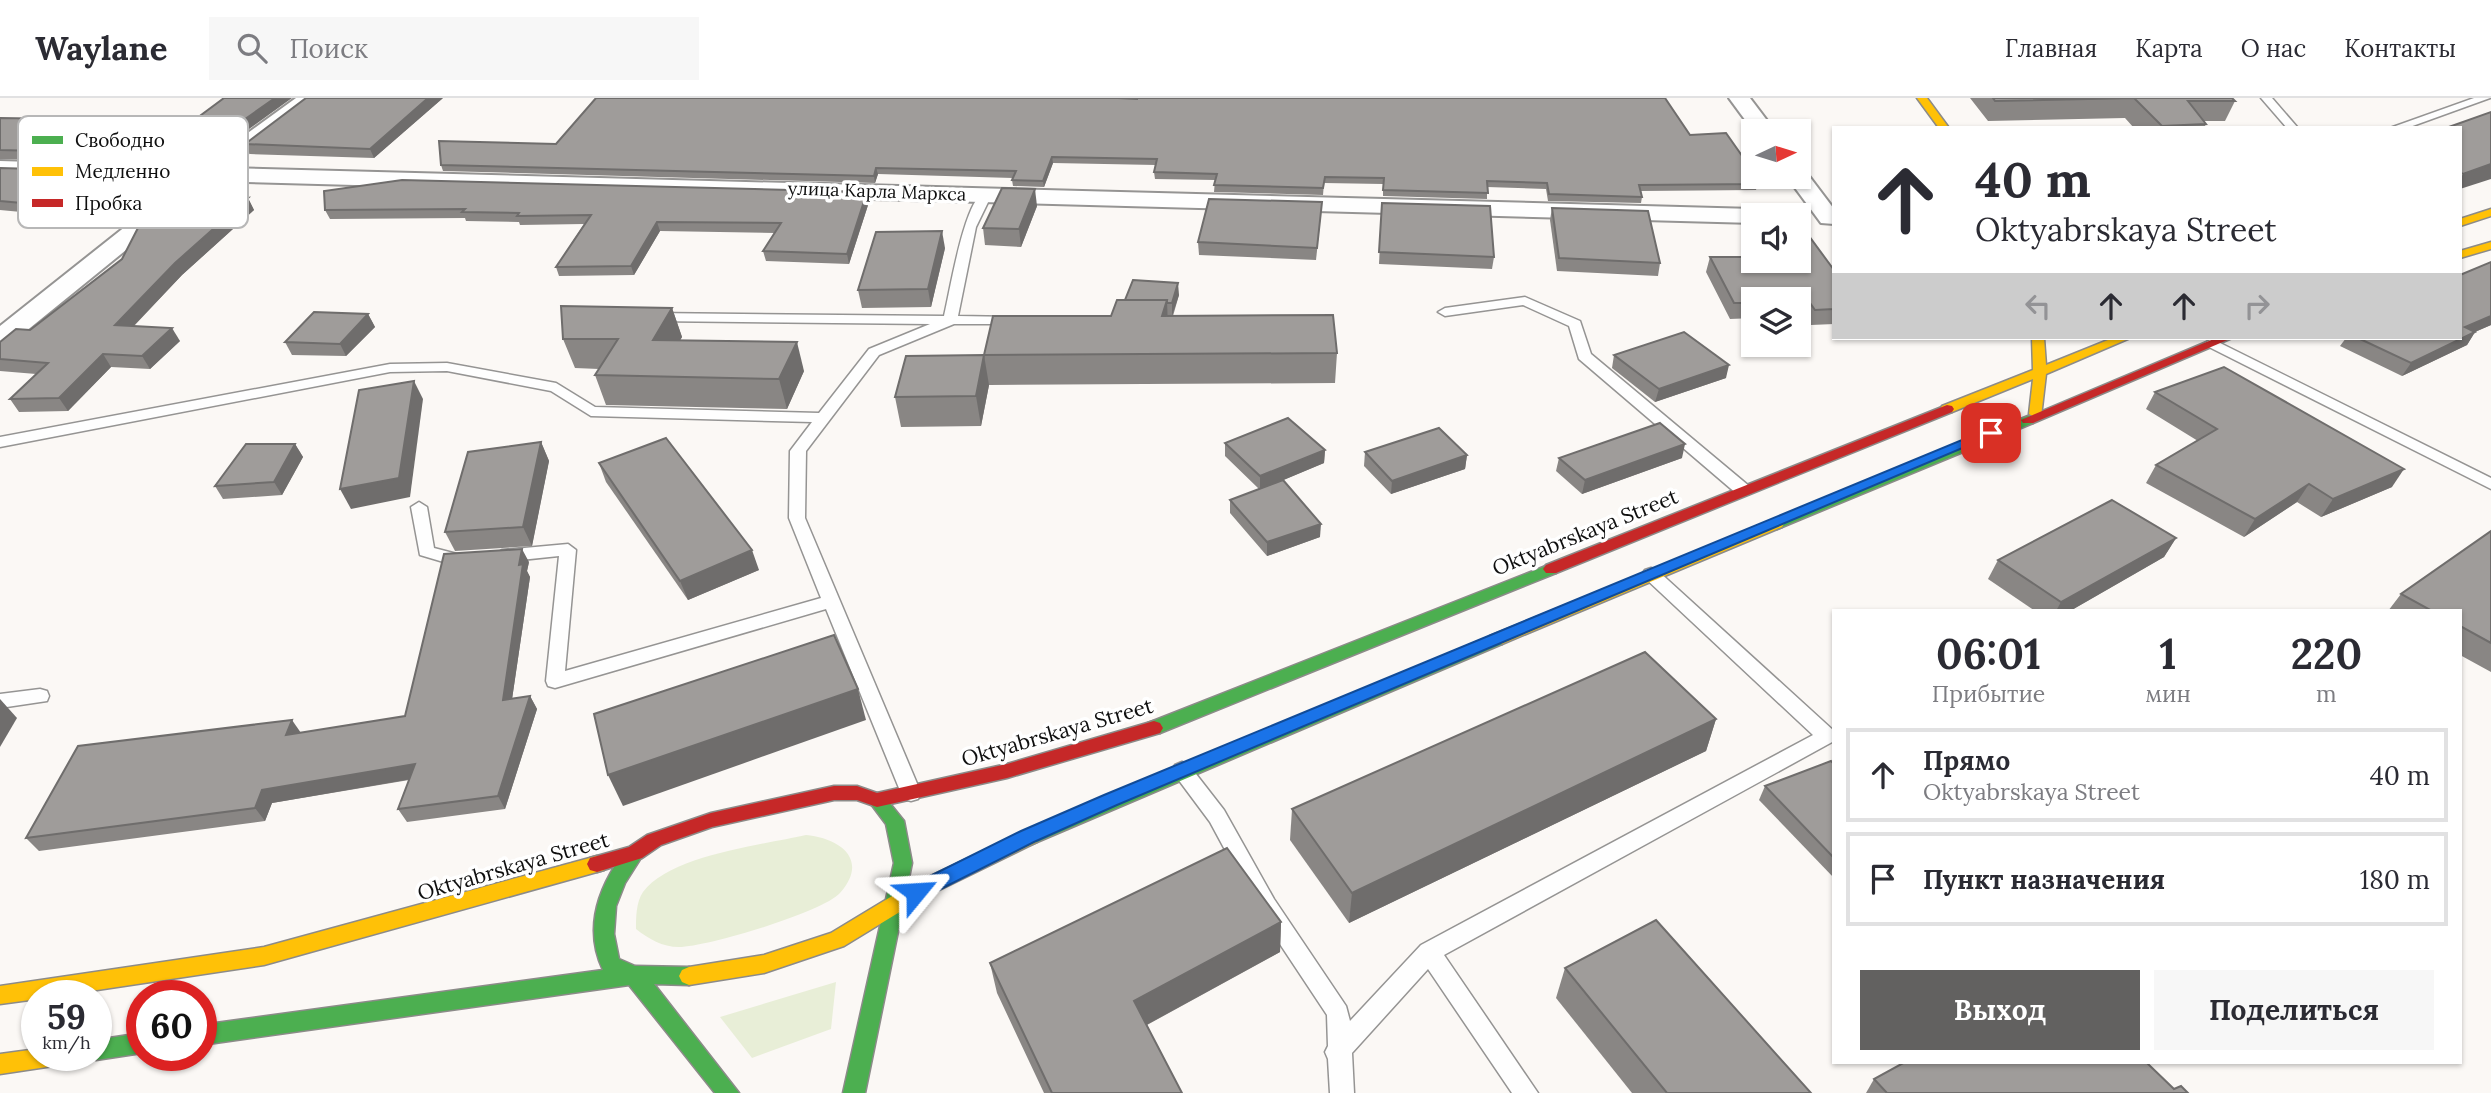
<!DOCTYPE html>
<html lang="ru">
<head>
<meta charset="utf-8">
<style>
	body { margin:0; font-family:Lora,serif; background:#f7f7f7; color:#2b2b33; height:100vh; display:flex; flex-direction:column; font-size:26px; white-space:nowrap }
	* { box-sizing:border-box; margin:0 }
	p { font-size:23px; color:#7c7c81 }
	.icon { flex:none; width:38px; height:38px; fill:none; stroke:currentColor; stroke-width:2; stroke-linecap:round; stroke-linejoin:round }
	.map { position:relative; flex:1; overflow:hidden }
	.drawer { position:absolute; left:1832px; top:511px; width:630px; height:455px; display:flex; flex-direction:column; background:#fff; border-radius:0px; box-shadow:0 2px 5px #0004 }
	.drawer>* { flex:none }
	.hud { position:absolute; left:1832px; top:28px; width:630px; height:214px; border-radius:0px; box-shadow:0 2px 5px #0004; background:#fff; color:#2b2b33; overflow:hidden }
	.needle { width:46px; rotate:86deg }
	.controls { position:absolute; left:1741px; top:21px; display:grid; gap:14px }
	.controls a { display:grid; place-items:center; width:70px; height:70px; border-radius:0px; background:#fff; box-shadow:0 2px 5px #0004; font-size:35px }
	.speed { position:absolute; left:21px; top:882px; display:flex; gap:14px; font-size:35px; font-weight:700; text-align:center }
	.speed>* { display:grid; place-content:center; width:91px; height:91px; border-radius:50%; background:#fff; box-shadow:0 2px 5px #0004; line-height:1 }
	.speed small { font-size:18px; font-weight:400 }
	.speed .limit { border:10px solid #d22; background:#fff; color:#111 }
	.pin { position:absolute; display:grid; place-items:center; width:60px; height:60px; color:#fff; margin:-30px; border-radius:14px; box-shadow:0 4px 10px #0006 }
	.me { position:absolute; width:77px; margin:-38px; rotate:63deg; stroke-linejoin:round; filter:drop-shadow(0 0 5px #0008) }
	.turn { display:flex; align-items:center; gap:24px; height:147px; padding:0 28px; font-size:32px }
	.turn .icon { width:91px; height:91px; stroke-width:2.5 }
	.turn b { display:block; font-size:49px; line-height:60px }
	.lanes { display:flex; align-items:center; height:66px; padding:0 28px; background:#0003; justify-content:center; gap:35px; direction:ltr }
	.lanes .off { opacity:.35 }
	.eta { display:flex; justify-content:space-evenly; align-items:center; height:119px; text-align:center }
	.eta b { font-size:42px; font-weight:700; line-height:49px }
	.primary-button { display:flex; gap:14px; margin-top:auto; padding:14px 28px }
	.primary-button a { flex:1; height:80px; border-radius:0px; background:#626160; color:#fff; font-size:28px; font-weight:700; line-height:80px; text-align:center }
	.primary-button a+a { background:#f7f7f7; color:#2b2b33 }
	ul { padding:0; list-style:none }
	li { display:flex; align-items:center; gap:21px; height:94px; margin:0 14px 10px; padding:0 14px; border:4px solid #e1e1e2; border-radius:0px }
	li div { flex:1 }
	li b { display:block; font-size:26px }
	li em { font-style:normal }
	header { display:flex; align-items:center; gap:42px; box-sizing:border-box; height:98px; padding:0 35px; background:#fff; border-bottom:2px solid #e1e1e2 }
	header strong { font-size:33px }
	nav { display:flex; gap:38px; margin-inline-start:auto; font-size:24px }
	.search { width:490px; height:63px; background:#f7f7f7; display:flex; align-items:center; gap:18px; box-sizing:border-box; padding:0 24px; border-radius:0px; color:#7c7c81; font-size:26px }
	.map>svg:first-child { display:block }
	.green { fill:#e8eed7 }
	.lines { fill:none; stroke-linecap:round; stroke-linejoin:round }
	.lane-casing { stroke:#959493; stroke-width:3 }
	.street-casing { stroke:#959493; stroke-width:4 }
	.fast-casing { stroke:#8c8b89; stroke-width:3 }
	.slow-casing { stroke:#8c8b89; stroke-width:3 }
	.jam-casing { stroke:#8c8b89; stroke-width:3 }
	.lane { fill:#fefefe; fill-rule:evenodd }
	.street { fill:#fefefe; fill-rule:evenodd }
	.fast { fill:#4caf50; fill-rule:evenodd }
	.slow { fill:#ffc107; fill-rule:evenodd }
	.jam { fill:#c62828; fill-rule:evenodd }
	.wall { fill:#898684 }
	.shaded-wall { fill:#6f6d6c }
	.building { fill:#9f9c9a; stroke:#6f6d6c; stroke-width:2 }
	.route { fill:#1a73e8; stroke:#114b97; stroke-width:2 }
	.labels { text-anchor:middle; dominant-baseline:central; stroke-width:7; stroke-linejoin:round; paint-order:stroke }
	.far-street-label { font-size:18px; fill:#0f0f0f; stroke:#fff }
	.street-label { font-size:21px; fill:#0f0f0f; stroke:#fff }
	.key { fill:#fff; stroke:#b7b7b7; stroke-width:2 }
	.key-label { font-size:19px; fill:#0f0f0f }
</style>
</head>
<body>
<header>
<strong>Waylane</strong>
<div class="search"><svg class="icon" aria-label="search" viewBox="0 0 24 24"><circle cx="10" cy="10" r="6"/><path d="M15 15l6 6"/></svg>Поиск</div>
<nav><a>Главная</a><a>Карта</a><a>О нас</a><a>Контакты</a></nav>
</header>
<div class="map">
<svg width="2491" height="995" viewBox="0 0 2491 995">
	<rect width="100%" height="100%" fill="#fbf8f5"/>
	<g class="green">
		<path d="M806,737C839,740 870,761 840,795C823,814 707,849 679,849C662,849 649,841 636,831C636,820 636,804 643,794C671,757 762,747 806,737Z"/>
		<path d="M836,884L831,931L752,960L720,919Z"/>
	</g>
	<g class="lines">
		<defs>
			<g id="lane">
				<path d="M2261,0H2272L2298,30H2287Z"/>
				<path d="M2474,0H2490L2407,30H2390Z"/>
				<path d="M986,92L992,96L976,129L958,218L1015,219L1020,220V226H954L879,257L806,353L805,420L921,695L918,701L911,703L904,701L901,695L826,511L555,590L548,588L546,583L559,458L502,464L494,458L502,452L568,446L576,452L565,573L821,500L789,420L790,353L812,324L591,318L551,293L447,273L390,274L0,349V339L390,266L447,265L556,285L595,309L819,315L869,251L930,226L652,223L645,219L652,215L944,218C950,194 964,101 986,92Z"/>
				<path d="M1525,199L1580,223L1591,256L1749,388L1751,392L1749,396H1737L1579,261L1569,228L1523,207L1445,218L1438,214L1445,210Z"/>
				<path d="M2212,241L2491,380V391L2207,248L2205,245Z"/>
				<path d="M419,404L427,409L434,450L457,456L473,457L476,461L473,465L457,468L420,457L411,409Z"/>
				<path d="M1651,470L1657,472L1834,633V643L1444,857L1538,995H1512L1428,871L1352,955L1354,995H1330L1328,961L1325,954L1328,948L1327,917L1258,813L1210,724L1175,677L1172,672L1175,667L1182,664L1189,667L1224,712L1274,801L1346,908L1350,923L1421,847L1813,637L1645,480L1642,476L1645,472Z"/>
				<path d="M40,591L47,593L49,598L47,603L0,610V596Z"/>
			</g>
			<g id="street">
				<path d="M296,0H319L228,70L1754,111L1765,117H1754V125L211,83L9,247L0,249V228L184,82L0,77V63L201,69Z"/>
				<path d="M1729,0H1750L1775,33L1754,34Z"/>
				<path d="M1799,72L1806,74L1834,111V126L1821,125L1787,79H1799Z"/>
			</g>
			<g id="fast">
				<path d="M2028,318L2033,319L2035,322L2033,325L1782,429L1777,431L1770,426L1772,423Z"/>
				<path d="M1551,466L1559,471L1556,475L1160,635H1148L1145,630L1148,625Z"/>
				<path d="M1496,536L1502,538L1504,542L1502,546L1037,744L1030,747L1023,744L1021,739L1023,734Z"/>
				<path d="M877,695L883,697L904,723L912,765L865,995H843L894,765L886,726L868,702L871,697Z"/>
				<path d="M635,747L642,750L644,755L625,785L616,808L614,836L619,861L635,868L689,869L696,872L699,878L696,884L689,887L654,886L739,995H715L629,887L201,947V927L603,872C586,836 595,799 616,766C621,758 626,750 635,747Z"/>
				<path d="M142,935V955L96,962L88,957H96V942Z"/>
			</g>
			<g id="slow">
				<path d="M1917,0H1927L1949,30H1939Z"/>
				<path d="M2491,111V118L2460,128V121Z"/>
				<path d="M2491,144V151L2460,160V153Z"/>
				<path d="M2032,240H2044L2046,267L2113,240H2130L2046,276L2041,319L2036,320L2029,316L2033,281L1952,314H1942L1940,311L1942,308L2033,272Z"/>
				<path d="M1777,421L1784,426L1782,429L1502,546H1490L1488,542L1490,538Z"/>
				<path d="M1030,731L1037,734L1039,739L1037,744L921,801L844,848L764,875L689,887L682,884L679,878L682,872L689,869L764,857L831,835L907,789Z"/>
				<path d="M597,758L604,760L607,766L604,772L264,867L57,898H37V901L0,906V888L264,849Z"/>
				<path d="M37,951V957H71L68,964L60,967L0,976V956Z"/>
			</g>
			<g id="jam">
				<path d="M2216,240H2232L2033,325H2023L2021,322Z"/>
				<path d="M1947,307L1952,308L1954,311L1952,314L1556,475H1546L1543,471L1546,467Z"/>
				<path d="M1154,623L1160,625L1163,630L1160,635L1007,680L877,709L857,702H834L712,729L661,747L642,760L597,774L590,772L587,766L590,760L629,749L647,737L711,715L834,688H857L877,695L1007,666Z"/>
			</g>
		</defs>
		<use href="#lane" class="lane-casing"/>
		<use href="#street" class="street-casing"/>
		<use href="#fast" class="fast-casing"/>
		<use href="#slow" class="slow-casing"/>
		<use href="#jam" class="jam-casing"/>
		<use href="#lane" class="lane"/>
		<use href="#street" class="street"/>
		<use href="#fast" class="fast"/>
		<use href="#slow" class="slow"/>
		<use href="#jam" class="jam"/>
	</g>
	<g class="wall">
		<path d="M224,0L216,55L188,54L186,49L166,65L0,61V20L193,23Z"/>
		<path d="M443,0L374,60L250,56L245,46Z"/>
		<path d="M1970,0H2232L2235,3L2225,23H2203L2206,26L2204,30H2134L2125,20L1988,23Z"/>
		<path d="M1690,37L1752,72L1751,77L1758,86L1756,92L1641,93L1642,99L1641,105L1548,103L1546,91L1487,89V101L1383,98V86L1324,85L1323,97L1214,94L1215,82L1155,81L1154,74L1156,67L1053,65L1044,89L1013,88L1012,82L1013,80L878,76L875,85L443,73L441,67L556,46Z"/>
		<path d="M0,70L143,84L93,124L39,125L32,115L0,112Z"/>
		<path d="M867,94L869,104L849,166L766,163L763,153L775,135L660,133L634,177L559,178L556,169L584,126L520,127L519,124L466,123L465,120L330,121L325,112Z"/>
		<path d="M248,100L254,112L182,177L134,228L180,243L150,271L111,269L68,313L19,314L10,301L36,276L0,273V244L30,232Z"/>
		<path d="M1382,105L1494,159L1492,171L1379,166Z"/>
		<path d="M1037,108L1021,149L985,147L983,130Z"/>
		<path d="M1552,110L1660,165L1658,178L1557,173L1550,122Z"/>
		<path d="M1321,116L1316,162L1199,157L1198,144Z"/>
		<path d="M945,150L931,209L862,210L858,192Z"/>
		<path d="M1710,159L1834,172V226L1811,227L1806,220H1799V201H1754V220L1730,221L1706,174Z"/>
		<path d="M2491,164V227L2475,234L2467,247L2402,278L2340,248L2346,240H2460Z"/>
		<path d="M1179,197L1173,218L1337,255L1335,285L989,287L981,328L901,329L895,299L984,257L1111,218L1125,202Z"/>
		<path d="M672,210L682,239L680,242L804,273L787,311L606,307L595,277L599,271L575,270L563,241Z"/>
		<path d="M368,216L375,229L346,258L292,257L285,244Z"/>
		<path d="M1614,257L1726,280L1655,304L1612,270Z"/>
		<path d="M2155,294L2392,389L2321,419L2297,404L2244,439L2146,385L2156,367L2198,343L2146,311Z"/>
		<path d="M541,344L549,363L532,448L455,453L445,434Z"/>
		<path d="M1225,345L1325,352L1324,365L1283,382L1320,439L1267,458L1230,415V402L1259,391L1225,358Z"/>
		<path d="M295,346L303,359L282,397L223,401L215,388Z"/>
		<path d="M1365,354L1467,357L1465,371L1391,396L1364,368Z"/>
		<path d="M1559,360H1682L1582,396L1556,373Z"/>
		<path d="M599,365L759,472L688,502L606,384Z"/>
		<path d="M2491,433V574L2460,557V513H2388L2401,496Z"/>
		<path d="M2176,440L2164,459L2070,513H2035L1988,481L1998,462Z"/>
		<path d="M529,464L527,473L530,479L512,601L530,598L537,611L505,711L407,724L398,711L409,682L272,705L265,723L39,753L26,740L301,635L405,618Z"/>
		<path d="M1716,621L1706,653L1349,825L1290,742L1292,711Z"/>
		<path d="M1834,666V780L1759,702L1765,688Z"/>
		<path d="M1281,824L1280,854L1147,927L1182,995H1044L997,895L990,865Z"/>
		<path d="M1565,870L1811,995H1632L1556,900Z"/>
		<path d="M1874,981L2174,991L2188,995H1866Z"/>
	</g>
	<g class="shaded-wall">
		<path d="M275,0H292L216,55L211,45Z"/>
		<path d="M428,0H443L374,60L370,51Z"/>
		<path d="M188,34L183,44L186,49L166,65L160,56Z"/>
		<path d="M1052,59L1053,65L1044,89L1043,83Z"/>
		<path d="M2491,66V81L2460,91V80L2463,76Z"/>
		<path d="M876,70L878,76L875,85L874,78Z"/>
		<path d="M138,74L143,84L93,124L86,114Z"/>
		<path d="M1035,91L1037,108L1021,149L1019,131Z"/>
		<path d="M867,94L869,104L849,166L847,156Z"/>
		<path d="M248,100L254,112L182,177L123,239L115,227L175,165Z"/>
		<path d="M657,124L660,133L634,177L631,168Z"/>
		<path d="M942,133L945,150L931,209L928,191Z"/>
		<path d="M1178,185L1179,197L1172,218V205Z"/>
		<path d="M1167,202L1168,231L1162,218Z"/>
		<path d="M672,210L682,239L663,272L653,242Z"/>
		<path d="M368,216L375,229L346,258L340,246Z"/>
		<path d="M2491,218V227L2456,242L2465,229Z"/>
		<path d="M172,230L180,243L150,271L142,258Z"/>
		<path d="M2475,234L2467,247L2402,278L2411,265Z"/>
		<path d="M797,244L804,273L787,311L779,281Z"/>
		<path d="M103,256L111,269L68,313L59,300Z"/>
		<path d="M984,257L989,287L981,328L976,298Z"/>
		<path d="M1729,267L1726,280L1655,304L1659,291Z"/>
		<path d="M414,283L423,301L410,399L351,411L340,391Z"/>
		<path d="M541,344L549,363L532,448L523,429Z"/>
		<path d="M295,346L303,359L282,397L274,384Z"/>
		<path d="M1685,346L1682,360L1582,396L1585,382Z"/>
		<path d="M1325,352L1324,365L1260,392V378Z"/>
		<path d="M1467,357L1465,371L1391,396L1392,383Z"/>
		<path d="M2404,371L2392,389L2321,419L2333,401Z"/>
		<path d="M2309,386L2297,404L2244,439L2255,421Z"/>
		<path d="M1321,426L1320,439L1267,458V444Z"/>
		<path d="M2176,440L2164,459L2070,513H2056L2061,504Z"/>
		<path d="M522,451L529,464L527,473L530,479L510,615L503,602L519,467Z"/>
		<path d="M752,452L759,472L688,502L680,483Z"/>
		<path d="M858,591L866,622L623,708L608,677Z"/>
		<path d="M530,598L537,611L505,711L498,698Z"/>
		<path d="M0,601L17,620L0,649Z"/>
		<path d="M1716,621L1706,653L1349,825L1352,795Z"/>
		<path d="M292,622L301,635L286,637Z"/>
		<path d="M415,666L423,679L272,705L265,723L255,710L262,692Z"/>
		<path d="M1281,824L1280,854L1137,932L1134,903Z"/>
	</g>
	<g class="building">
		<path d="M224,0H275L211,45L183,44L188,34L160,56L0,52V20L193,23Z"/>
		<path d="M306,0H428L370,51L245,46Z"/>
		<path d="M596,0H1118L1137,1V0H1665L1690,37L1726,35L1752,72H1748L1758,86L1639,87L1642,99L1549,96L1547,85L1487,83L1488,95L1383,92L1384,80L1325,79L1323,90L1214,87L1217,76L1154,74L1157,61L1052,59L1043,83L1012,82L1016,73L876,70L874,78L441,67L439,43L556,46Z"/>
		<path d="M1993,0H2232L2235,3H2188L2206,26L2162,28L2134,0L1995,3Z"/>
		<path d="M2491,14V66L2463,76L2460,74V30H2446Z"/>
		<path d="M0,70L138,74L86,114L32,115L44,107L0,103Z"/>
		<path d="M402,82L867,94L847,156L763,153L781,125L657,124L631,168L556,169L591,117L517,118L519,115L462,114L465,111L325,112L324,93Z"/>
		<path d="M1002,90L1035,91L1019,131L983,130Z"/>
		<path d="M248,100L175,165L115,227L172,230L142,258L103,256L59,300L10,301L48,265L0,261V244L16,231L30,232L122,161L140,126L157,112Z"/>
		<path d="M1209,101L1322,104L1317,150L1198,144Z"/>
		<path d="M1382,105L1490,108L1494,159L1379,154Z"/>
		<path d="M1552,110L1648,113L1660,165L1559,160Z"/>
		<path d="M942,133L928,191L858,192L876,134Z"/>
		<path d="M1799,138H1809L1834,172V211L1815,212L1810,205H1799V201H1754V205H1734L1710,159H1754V163H1799Z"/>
		<path d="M2491,164V218L2465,229L2475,234L2411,265L2358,240H2460V177Z"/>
		<path d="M1133,182L1178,185L1172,205H1167V202H1125Z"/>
		<path d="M1117,202H1167L1162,218L1333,217L1337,255L984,257L993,218H1111Z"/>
		<path d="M561,208L672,210L653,242L797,244L779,281L595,277L618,241H563Z"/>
		<path d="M314,214L368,216L340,246L285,244Z"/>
		<path d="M1684,234L1729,267L1659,291L1614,257Z"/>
		<path d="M984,257L976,298L895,299L906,258Z"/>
		<path d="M2224,269L2404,371L2333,401L2309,386L2255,421L2156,367L2217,331L2155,294Z"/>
		<path d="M414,283L399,380L340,391L359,292Z"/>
		<path d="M1288,320L1325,352L1260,378L1225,345Z"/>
		<path d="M1660,325L1685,346L1585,382L1559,360Z"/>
		<path d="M1439,330L1467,357L1392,383L1365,354Z"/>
		<path d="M666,340L752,452L680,483L599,365Z"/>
		<path d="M541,344L523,429L445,434L468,354Z"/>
		<path d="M246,346H295L274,384L215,388Z"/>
		<path d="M1283,382L1321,426L1267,444L1230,402Z"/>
		<path d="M2112,402L2176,440L2061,504L1998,462Z"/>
		<path d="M2491,433V545L2460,528V513H2432L2401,496Z"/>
		<path d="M522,451L519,467L523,466L503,602L530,598L498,698L398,711L415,666L262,692L255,710L26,740L78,648L292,622L286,637L405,618L444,456Z"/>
		<path d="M834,537L858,591L608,677L594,616Z"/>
		<path d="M1645,554L1716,621L1352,795L1292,711Z"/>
		<path d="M1831,663L1834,666V760L1765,688Z"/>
		<path d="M1227,750L1281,824L1134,903L1182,995H1052L990,865Z"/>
		<path d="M1656,822L1811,995H1667L1565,870Z"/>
		<path d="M1905,964H2146L2174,991L2181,988L2188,995H1887L1874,981Z"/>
	</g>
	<path class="route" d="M1986,332L1998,335L1117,707L1034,744L923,800H910L907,794L910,788L1021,733L1104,697Z"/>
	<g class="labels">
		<g class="far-street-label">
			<text transform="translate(877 93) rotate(2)">улица Карла Маркса</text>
		</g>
		<g class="street-label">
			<text transform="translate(1585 434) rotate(-22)">Oktyabrskaya Street</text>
			<text transform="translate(1057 634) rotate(-16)">Oktyabrskaya Street</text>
			<text transform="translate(513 768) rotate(-16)">Oktyabrskaya Street</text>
		</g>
	</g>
	<rect x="18" y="18" width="230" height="112" rx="10" class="key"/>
	<rect x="32" y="38" width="31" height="8" fill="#4caf50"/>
	<rect x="32" y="69" width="31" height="9" fill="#ffc107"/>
	<rect x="32" y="101" width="31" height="8" fill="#c62828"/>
	<g class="key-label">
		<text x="75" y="49">Свободно</text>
		<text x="75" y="80">Медленно</text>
		<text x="75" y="112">Пробка</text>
	</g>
</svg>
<div class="controls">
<a><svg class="needle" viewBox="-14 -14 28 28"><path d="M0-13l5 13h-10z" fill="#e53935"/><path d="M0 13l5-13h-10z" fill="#7c7c81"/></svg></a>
<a><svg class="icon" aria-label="sound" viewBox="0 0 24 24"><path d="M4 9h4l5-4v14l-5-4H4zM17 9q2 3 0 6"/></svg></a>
<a><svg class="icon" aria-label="layers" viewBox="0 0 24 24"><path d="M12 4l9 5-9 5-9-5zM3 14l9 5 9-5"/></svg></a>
</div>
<div class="speed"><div>59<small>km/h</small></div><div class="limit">60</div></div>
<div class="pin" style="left:1991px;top:335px;background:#d93025"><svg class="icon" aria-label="arrive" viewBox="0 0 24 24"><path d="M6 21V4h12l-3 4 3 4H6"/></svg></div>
<svg class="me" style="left:916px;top:794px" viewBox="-20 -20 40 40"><path d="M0-17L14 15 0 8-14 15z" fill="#1a73e8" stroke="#fff" stroke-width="4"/></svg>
<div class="hud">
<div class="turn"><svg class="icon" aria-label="ahead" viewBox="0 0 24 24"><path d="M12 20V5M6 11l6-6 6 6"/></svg><div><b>40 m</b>Oktyabrskaya Street</div></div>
<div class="lanes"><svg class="icon off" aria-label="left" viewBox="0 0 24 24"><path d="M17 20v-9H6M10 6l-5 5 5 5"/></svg><svg class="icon" aria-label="ahead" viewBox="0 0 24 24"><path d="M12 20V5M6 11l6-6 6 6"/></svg><svg class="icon" aria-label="ahead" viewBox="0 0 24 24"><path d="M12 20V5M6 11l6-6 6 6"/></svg><svg class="icon off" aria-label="right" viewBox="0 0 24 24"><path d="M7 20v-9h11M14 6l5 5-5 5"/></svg></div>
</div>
<section class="drawer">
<div class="eta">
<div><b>06:01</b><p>Прибытие</p></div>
<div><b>1</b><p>мин</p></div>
<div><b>220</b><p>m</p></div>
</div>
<ul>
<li><svg class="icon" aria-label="ahead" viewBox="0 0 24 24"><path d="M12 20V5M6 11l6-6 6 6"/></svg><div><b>Прямо</b><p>Oktyabrskaya Street</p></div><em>40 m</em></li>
<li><svg class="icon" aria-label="arrive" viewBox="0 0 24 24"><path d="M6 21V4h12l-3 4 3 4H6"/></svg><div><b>Пункт назначения</b></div><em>180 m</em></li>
</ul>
<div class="primary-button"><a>Выход</a><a>Поделиться</a></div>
</section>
</div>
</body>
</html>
